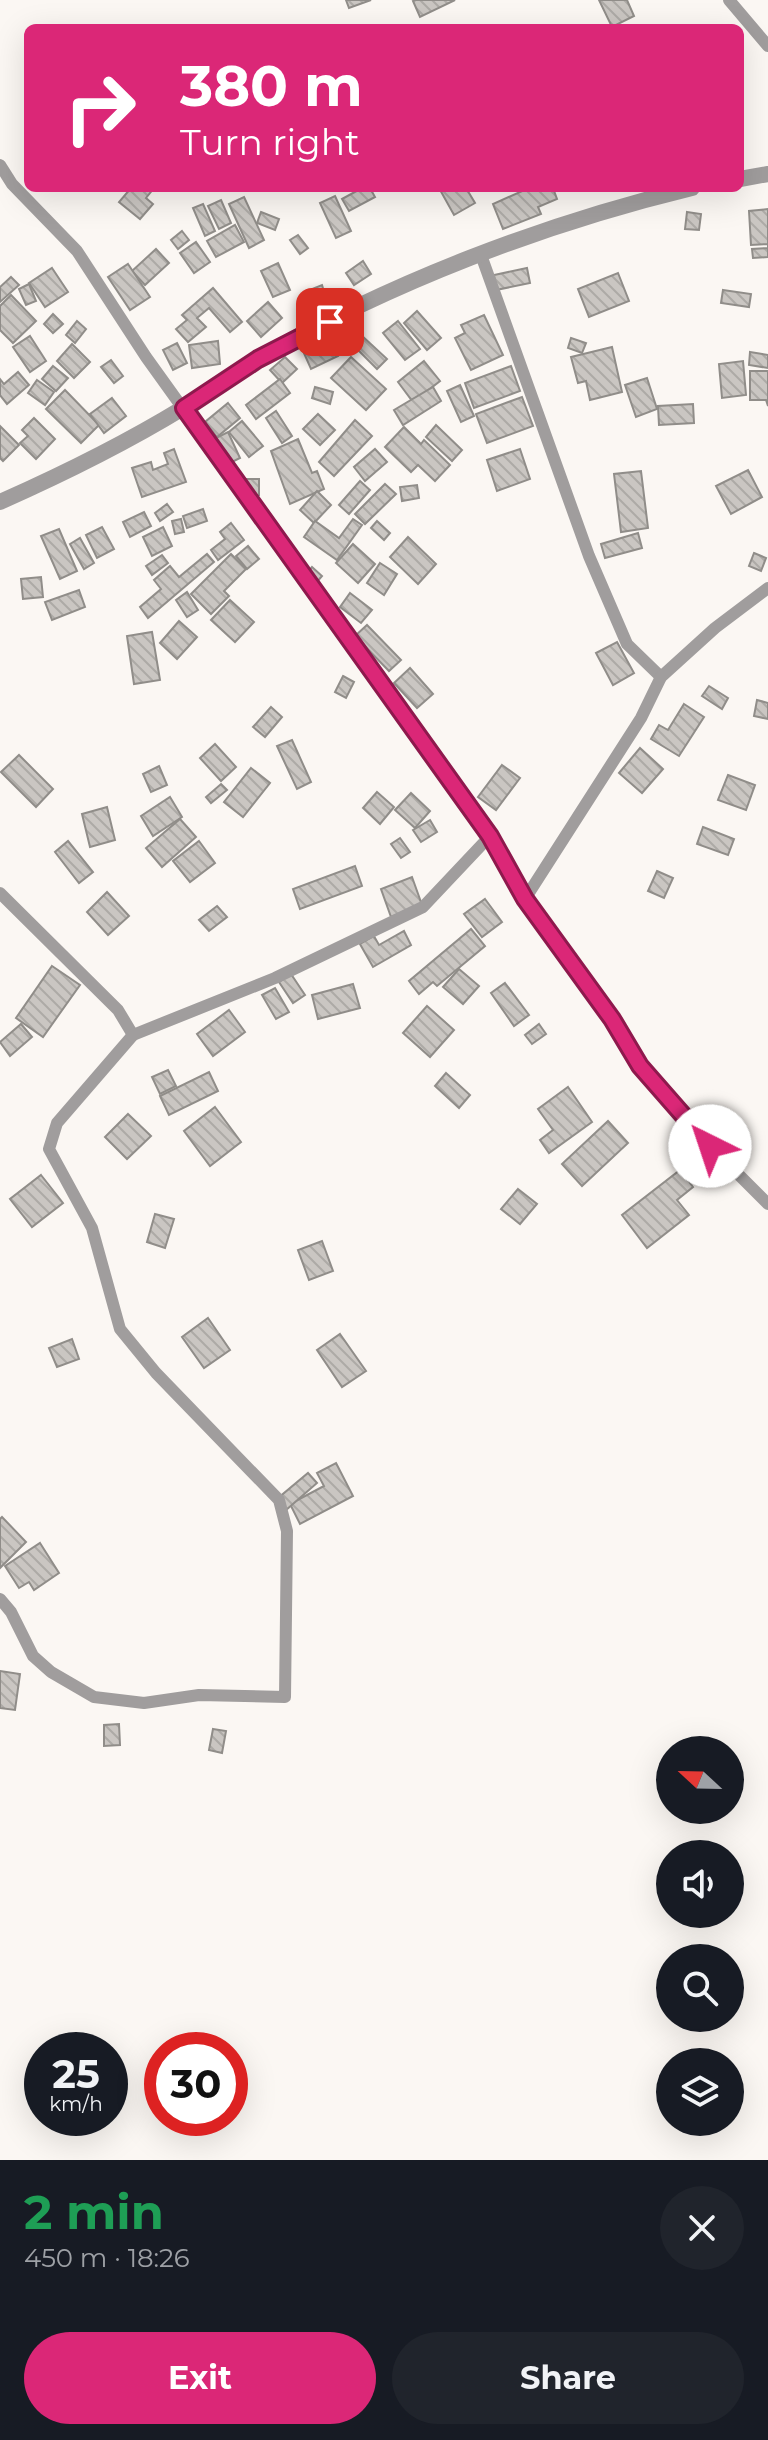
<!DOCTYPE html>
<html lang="en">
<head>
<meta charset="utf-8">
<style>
	body { margin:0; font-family:Montserrat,sans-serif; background:#20242c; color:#f1f3f6; height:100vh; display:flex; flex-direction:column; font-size:30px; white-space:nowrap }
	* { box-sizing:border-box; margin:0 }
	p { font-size:26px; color:#9ea1a6 }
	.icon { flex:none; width:44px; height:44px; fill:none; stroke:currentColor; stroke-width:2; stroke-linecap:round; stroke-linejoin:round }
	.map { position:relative; height:2160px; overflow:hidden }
	.sheet { display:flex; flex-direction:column; background:#171b24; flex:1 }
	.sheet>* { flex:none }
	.top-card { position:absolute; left:24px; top:24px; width:720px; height:168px; border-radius:12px; box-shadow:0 8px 32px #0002; background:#db2777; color:#fff; overflow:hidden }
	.needle { width:52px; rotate:292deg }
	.tools { position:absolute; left:656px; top:1736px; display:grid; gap:16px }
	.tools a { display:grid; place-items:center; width:88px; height:88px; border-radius:50%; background:#171b24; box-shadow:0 8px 32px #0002; font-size:40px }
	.speed { position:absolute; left:24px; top:2032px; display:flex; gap:16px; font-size:40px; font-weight:700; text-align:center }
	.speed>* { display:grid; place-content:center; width:104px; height:104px; border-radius:50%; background:#171b24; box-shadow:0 8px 32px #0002; line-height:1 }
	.speed small { font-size:20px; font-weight:400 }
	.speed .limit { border:12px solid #d22; background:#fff; color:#111 }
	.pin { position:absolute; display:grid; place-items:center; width:68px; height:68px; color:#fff; margin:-34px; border-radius:16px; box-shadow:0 4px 12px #0006 }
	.me { position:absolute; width:88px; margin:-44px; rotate:319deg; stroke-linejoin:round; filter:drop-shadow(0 0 6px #0008) }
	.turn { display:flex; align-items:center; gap:28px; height:168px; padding:0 24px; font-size:36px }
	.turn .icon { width:104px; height:104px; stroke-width:2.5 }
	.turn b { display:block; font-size:56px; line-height:68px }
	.round { display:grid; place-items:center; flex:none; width:84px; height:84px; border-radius:42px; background:#20242c }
	.headline { display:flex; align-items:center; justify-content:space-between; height:136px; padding:0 24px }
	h1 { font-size:48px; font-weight:700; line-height:60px; color:#1e9e55 }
	.cta { display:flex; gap:16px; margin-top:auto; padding:16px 24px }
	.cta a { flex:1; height:92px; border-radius:48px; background:#db2777; color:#fff; font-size:32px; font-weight:700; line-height:92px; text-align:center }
	.cta a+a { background:#20242c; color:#f1f3f6 }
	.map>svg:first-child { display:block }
	.building { fill:url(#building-back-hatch); stroke:#908d89; stroke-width:2 }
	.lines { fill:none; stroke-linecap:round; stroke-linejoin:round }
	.minor { stroke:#a09d9d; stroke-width:12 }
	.tertiary { stroke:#a09d9d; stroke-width:16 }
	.route-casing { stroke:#8e194d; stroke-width:20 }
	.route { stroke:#db2777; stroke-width:14 }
</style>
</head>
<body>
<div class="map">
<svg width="768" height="2160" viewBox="0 0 768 2160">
	<defs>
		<pattern id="building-back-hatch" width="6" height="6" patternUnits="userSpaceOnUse" patternTransform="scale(2)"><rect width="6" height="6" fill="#cac6c2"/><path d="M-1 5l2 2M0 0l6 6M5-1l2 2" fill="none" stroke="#adaaa6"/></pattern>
	</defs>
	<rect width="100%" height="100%" fill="#fbf7f3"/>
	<g class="building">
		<path d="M346,0H371L349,8Z"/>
		<path d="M416,0H455L420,17L413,1Z"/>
		<path d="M599,0H627L634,16L612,27Z"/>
		<path d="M131,188H154L146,198L153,204L140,219L119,202Z"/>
		<path d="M362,188H370L375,197L349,211L342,199Z"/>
		<path d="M439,188H466L475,203L454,215Z"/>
		<path d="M553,188L557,199L538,207L541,214L503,229L493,204L529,188Z"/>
		<path d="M335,196L351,231L336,238L320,203Z"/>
		<path d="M244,197L264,240L249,248L229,204Z"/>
		<path d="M221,200L231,223L219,229L208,206Z"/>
		<path d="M203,204L215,231L205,236L193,208Z"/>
		<path d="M768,209V257L753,258L752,249L768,248V244L751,245L749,211Z"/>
		<path d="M261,212L279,219L275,230L257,223Z"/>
		<path d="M687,212L701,214L699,230L685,229Z"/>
		<path d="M235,225L244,242L216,257L207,241Z"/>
		<path d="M182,231L189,240L178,249L171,240Z"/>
		<path d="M298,235L308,248L300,254L290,240Z"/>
		<path d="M196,242L210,262L194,273L180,253Z"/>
		<path d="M156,249L169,263L145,285L132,271Z"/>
		<path d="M363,261L371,274L354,285L346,273Z"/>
		<path d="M278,263L290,290L273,297L261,271Z"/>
		<path d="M128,264L150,297L130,310L108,277Z"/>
		<path d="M52,268L68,292L45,307L29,283Z"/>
		<path d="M527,268L530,283L496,290L494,275Z"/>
		<path d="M618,273L629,301L589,317L578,289Z"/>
		<path d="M11,277L19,285L0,302V287Z"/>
		<path d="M29,284L36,301L26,305L19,289Z"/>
		<path d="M322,285L326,298L316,302L312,289Z"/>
		<path d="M213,288L242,322L230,332L209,308L197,318L206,327L188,342L176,329L187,320L182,315Z"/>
		<path d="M723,290L751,294L749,307L721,303Z"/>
		<path d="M11,295L36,321L13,343L0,330V306Z"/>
		<path d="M268,302L282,318L261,337L247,321Z"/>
		<path d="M417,311L441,338L427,350L404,323Z"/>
		<path d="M53,314L63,324L53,333L44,324Z"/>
		<path d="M484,315L503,355L471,370L455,338L465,333L461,325Z"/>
		<path d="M77,321L86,329L75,343L66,335Z"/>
		<path d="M398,321L420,349L405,360L383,333Z"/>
		<path d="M360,334L387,359L377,369L351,343Z"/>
		<path d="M30,336L46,361L30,372L13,347Z"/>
		<path d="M330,338L338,356L311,369L303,351Z"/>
		<path d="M571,338L586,343L582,353L568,348Z"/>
		<path d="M218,341L220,364L192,368L189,345Z"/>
		<path d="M177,343L187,363L173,370L163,350Z"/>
		<path d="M72,344L90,362L74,378L57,361Z"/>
		<path d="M612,347L622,392L590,400L586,381L578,383L571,357Z"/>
		<path d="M750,352L768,355V368L749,365Z"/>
		<path d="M285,357L297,369L282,383L270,370Z"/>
		<path d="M351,357L386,389L366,410L331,378Z"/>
		<path d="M111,360L123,376L114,383L101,367Z"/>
		<path d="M424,361L440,381L413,402L398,382Z"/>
		<path d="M743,361L746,395L722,398L719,364Z"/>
		<path d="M53,366L68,378L56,391L42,379Z"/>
		<path d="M511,366L520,391L474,408L465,383Z"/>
		<path d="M750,371H768V406L766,400H750Z"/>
		<path d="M18,372L29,385L7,404L0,395V379L4,384Z"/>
		<path d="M647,378L657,409L636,417L625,385Z"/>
		<path d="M280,379L290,393L256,419L246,405Z"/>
		<path d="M37,380L54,392L45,405L28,393Z"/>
		<path d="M460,385L474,416L461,422L447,391Z"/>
		<path d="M315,387L333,392L330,404L312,398Z"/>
		<path d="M433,387L441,401L403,425L394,410Z"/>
		<path d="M65,390L99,425L81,443L46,409Z"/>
		<path d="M522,397L533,426L487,443L476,414Z"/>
		<path d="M112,398L126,416L104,433L90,414Z"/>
		<path d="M228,403L240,418L217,437L205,422Z"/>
		<path d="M693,404L694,423L659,425L658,406Z"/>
		<path d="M276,411L292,436L282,443L266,418Z"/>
		<path d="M318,414L335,430L320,445L303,429Z"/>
		<path d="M34,418L55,439L36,459L20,443L28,436L22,430Z"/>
		<path d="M355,420L372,436L334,476L319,462Z"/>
		<path d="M242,421L263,446L249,457L229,432Z"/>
		<path d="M436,425L462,450L452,461L426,437Z"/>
		<path d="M0,426L19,445L3,461L0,458Z"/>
		<path d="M404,427L421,444L424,440L450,465L435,481L418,465L411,472L385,447Z"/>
		<path d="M228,432L240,458L224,466L212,440Z"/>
		<path d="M298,439L312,473L317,471L324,489L290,504L271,451Z"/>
		<path d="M174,449L186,482L142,497L132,468L151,462L153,470L168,464L164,453Z"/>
		<path d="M375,449L387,462L365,481L354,467Z"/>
		<path d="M520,449L530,479L497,491L487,460Z"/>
		<path d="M748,470L762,497L731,514L716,486Z"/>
		<path d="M641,471L648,528L621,532L614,474Z"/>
		<rect x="242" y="479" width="17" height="16"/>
		<path d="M360,481L370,490L349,514L339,505Z"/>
		<path d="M385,484L396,494L365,524L355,514Z"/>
		<path d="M417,485L419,498L402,501L400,487Z"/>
		<path d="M317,491L331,505L314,523L300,510Z"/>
		<path d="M167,504L173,512L160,521L155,513Z"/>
		<path d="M203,509L207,521L187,528L183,516Z"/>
		<path d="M144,512L151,526L130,537L123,522Z"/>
		<path d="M181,519L184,532L175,534L172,521Z"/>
		<path d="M353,519L362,525L337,560L304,537L315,521L339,538Z"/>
		<path d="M377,521L390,533L384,540L371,528Z"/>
		<path d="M231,523L244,540L218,560L211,550L225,539L220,532Z"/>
		<path d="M102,527L114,549L97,558L86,535Z"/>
		<path d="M163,527L172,546L152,556L143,537Z"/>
		<path d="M59,529L77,571L60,579L41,536Z"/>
		<path d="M638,533L642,548L605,558L601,544Z"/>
		<path d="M408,537L436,564L418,584L390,557Z"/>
		<path d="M80,538L94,563L84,569L70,544Z"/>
		<path d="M353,544L375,564L358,583L336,563Z"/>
		<path d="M248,546L259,559L247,569L236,556Z"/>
		<path d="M754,553L766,558L761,571L749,566Z"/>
		<path d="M207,554L214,562L148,618L140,607L161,589L154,580L170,566L179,577Z"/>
		<path d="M231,554L246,569L224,591L229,596L211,614L191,594Z"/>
		<path d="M162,555L168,563L152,575L146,566Z"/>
		<path d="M380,563L397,574L384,595L367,583Z"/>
		<path d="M312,567L322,576L317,582L306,574Z"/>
		<path d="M41,577L43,597L23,599L21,579Z"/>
		<path d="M79,590L85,607L52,620L45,602Z"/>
		<path d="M187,592L198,610L187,617L176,600Z"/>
		<path d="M350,593L372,610L361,623L340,607Z"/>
		<path d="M230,600L254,622L235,642L211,620Z"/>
		<path d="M179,621L197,637L177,659L160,643Z"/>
		<path d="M367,625L401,660L389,671L355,636Z"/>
		<path d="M152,632L160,680L134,684L127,636Z"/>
		<path d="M617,642L634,673L613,685L596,653Z"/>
		<path d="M410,668L433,694L417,708L394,683Z"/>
		<path d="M343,676L354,682L346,698L335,692Z"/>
		<path d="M709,686L728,698L722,709L702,696Z"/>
		<path d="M757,700L768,703V719L754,716Z"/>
		<path d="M684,704L704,717L679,756L651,739L659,725L668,730Z"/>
		<path d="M271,707L282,717L265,737L253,727Z"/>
		<path d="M292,740L311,782L297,789L277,746Z"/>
		<path d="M215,744L236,767L221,781L200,758Z"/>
		<path d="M640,748L663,769L642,793L619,773Z"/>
		<path d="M19,755L53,789L36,807L1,772Z"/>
		<path d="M502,765L520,778L496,810L478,797Z"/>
		<path d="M159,766L167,785L151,792L143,774Z"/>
		<path d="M251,768L270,783L243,817L224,802Z"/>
		<path d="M728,775L755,785L746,810L718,800Z"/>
		<path d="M221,784L227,790L211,803L206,797Z"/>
		<path d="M377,792L394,807L380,824L363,808Z"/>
		<path d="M411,793L430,811L415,828L395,810Z"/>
		<path d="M170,797L182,817L153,836L141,816Z"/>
		<path d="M107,807L115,840L90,847L82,814Z"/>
		<path d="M180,819L196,837L162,867L146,848Z"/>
		<path d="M430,820L437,832L421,842L413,830Z"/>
		<path d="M703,827L734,839L728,855L697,844Z"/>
		<path d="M400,838L410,852L401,858L391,844Z"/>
		<path d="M68,841L93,872L79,883L55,852Z"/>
		<path d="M199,841L215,863L190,882L173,861Z"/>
		<path d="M355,866L362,886L300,909L293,889Z"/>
		<path d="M657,871L673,878L664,898L648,891Z"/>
		<path d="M412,877L422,905L391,917L381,889Z"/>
		<path d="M107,892L129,916L108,935L87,912Z"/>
		<path d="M485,899L502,922L482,937L464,914Z"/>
		<path d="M217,906L227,917L209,931L199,920Z"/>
		<path d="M471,929L485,946L437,986L433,982L419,994L409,981Z"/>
		<path d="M404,931L411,945L373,967L360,944L374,936L379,945Z"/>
		<path d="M52,966L80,985L43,1037L16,1018Z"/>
		<path d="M459,969L479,986L463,1004L443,987Z"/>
		<path d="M291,974L305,995L293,1003L279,982Z"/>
		<path d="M505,983L529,1015L514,1026L491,993Z"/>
		<path d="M353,984L360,1008L318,1019L312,995Z"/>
		<path d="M275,988L289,1012L276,1019L262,995Z"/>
		<path d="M427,1006L454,1030L430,1057L403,1033Z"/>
		<path d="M229,1010L245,1032L213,1056L197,1034Z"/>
		<path d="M21,1024L32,1037L10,1056L0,1042Z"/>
		<path d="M539,1024L546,1034L532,1044L525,1035Z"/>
		<path d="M168,1070L176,1086L160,1094L152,1077Z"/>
		<path d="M209,1072L218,1091L169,1115L160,1096Z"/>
		<path d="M446,1073L470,1095L459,1108L435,1086Z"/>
		<path d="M568,1087L592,1122L549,1153L540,1140L553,1130L538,1109Z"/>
		<path d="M215,1107L241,1142L210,1166L184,1131Z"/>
		<path d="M128,1114L151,1136L127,1159L105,1137Z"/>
		<path d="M608,1121L628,1143L582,1186L562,1164Z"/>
		<path d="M694,1161L706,1170L699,1181L687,1172Z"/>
		<path d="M680,1170L693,1187L677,1200L689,1215L647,1248L622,1215Z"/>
		<path d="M41,1175L63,1203L32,1227L10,1199Z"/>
		<path d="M518,1189L537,1204L520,1224L501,1209Z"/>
		<path d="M155,1214L174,1219L165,1248L147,1242Z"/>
		<path d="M322,1241L333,1271L309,1280L298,1250Z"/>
		<path d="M208,1318L230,1350L204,1368L182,1337Z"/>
		<path d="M340,1334L366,1371L342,1387L317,1350Z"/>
		<path d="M72,1339L79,1359L57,1367L49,1348Z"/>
		<path d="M336,1463L353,1496L300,1524L290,1504L324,1486L317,1473Z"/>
		<path d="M308,1473L317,1483L286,1510L277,1499Z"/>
		<path d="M2,1517L26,1542L0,1568V1519Z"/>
		<path d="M40,1543L59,1573L34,1590L29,1582L19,1588L5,1566Z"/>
		<path d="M0,1671L20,1674L15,1710L0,1708Z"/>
		<path d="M119,1724L120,1745L104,1746V1725Z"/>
		<path d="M213,1729L226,1731L222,1753L209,1750Z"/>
	</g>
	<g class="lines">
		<g class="minor">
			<path d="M729,0L768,46"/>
			<path d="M0,165L12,184L77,251L146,357L490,836L525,899L612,1019L640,1066L710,1146L768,1204"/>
			<path d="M481,255L589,556L627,644L661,677"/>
			<path d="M0,893L118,1010L133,1035"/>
			<path d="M525,899L641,718L661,677L715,628L768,588"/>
			<path d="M0,1599L11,1612L33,1656L51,1672L94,1697L144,1703L199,1695L285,1697L287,1531L279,1500L156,1373L120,1329L92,1228L49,1149L57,1123L133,1035L275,978L423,907L490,836"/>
		</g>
		<g class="tertiary">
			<path d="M740,179L768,174"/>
			<path d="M0,502C63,474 124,444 183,408C209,393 233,373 259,358C392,282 543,224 692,188"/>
		</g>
	</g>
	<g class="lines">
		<defs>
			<path id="route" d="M330,322L258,359L184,408L490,836L525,899L612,1019L640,1066L710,1146"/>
		</defs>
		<use href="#route" class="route-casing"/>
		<use href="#route" class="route"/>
	</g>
</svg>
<div class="tools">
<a><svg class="needle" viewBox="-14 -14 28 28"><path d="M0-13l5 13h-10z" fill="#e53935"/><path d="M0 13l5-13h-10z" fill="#9ea1a6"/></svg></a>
<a><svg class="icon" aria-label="sound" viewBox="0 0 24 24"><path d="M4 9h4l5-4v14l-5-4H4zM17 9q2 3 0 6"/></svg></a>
<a><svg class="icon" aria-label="search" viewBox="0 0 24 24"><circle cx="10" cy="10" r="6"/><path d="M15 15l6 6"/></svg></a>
<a><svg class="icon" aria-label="layers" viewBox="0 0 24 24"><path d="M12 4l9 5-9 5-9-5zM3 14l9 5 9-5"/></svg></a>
</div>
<div class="speed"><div>25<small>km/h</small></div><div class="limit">30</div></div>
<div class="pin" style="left:330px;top:322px;background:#d93025"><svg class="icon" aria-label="arrive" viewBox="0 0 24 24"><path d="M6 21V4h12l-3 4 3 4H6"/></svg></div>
<svg class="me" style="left:710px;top:1146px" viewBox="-20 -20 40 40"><circle r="19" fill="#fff"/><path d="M0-13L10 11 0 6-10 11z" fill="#db2777"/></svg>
<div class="top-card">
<div class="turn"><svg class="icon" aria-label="right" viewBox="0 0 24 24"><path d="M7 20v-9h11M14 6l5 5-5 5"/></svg><div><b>380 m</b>Turn right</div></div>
</div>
</div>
<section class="sheet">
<div class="headline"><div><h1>2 min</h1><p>450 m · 18:26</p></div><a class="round"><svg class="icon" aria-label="close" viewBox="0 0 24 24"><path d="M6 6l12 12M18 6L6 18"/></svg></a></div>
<div class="cta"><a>Exit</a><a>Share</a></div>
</section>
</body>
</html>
